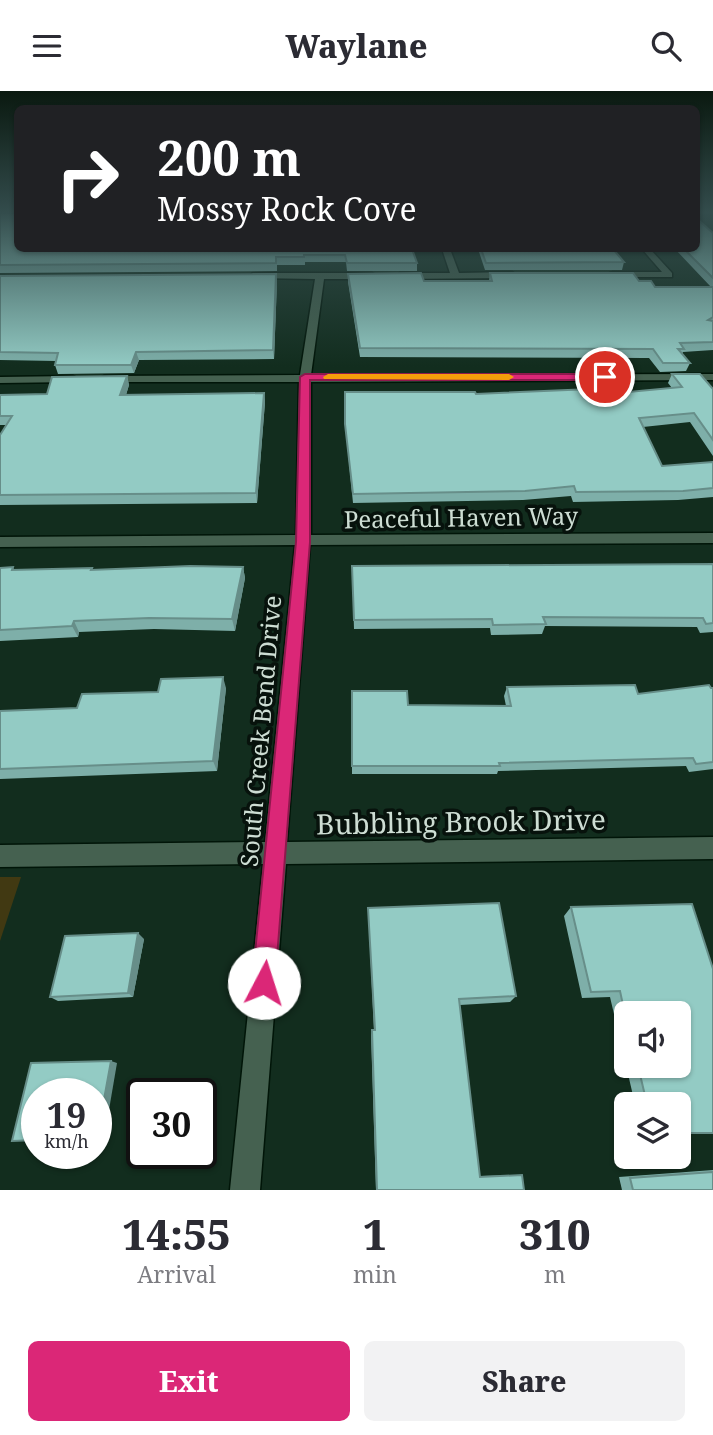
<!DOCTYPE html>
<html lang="en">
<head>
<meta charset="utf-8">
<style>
	body { margin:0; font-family:"Noto Serif",serif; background:#f2f2f3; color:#2b2b33; height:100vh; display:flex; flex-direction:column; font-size:26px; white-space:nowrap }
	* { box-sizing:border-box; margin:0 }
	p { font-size:23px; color:#7c7c81 }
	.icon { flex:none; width:38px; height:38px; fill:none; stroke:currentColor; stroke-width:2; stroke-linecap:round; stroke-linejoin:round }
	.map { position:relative; height:1099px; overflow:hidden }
	.drawer { display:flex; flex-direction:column; background:#fff; flex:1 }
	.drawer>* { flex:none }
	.top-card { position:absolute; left:14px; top:14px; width:686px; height:147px; border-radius:10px; box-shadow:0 2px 5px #0004; background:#202124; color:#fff; overflow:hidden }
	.buttons { position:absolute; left:614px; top:910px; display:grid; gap:14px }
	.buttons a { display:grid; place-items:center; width:77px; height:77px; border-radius:10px; background:#fff; box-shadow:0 2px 5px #0004; font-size:35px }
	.speed { position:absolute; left:21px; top:987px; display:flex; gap:14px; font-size:35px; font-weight:700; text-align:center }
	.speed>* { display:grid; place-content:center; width:91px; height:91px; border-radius:50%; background:#fff; box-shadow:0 2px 5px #0004; line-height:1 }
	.speed small { font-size:18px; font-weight:400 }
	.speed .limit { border:4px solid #111; border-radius:10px; background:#fff; color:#111 }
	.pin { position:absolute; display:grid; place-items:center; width:60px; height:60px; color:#fff; margin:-30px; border:4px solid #fff; border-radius:50%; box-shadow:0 2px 7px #0007 }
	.me { position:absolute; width:77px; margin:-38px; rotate:5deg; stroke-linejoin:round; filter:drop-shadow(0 0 5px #0008) }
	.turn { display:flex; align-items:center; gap:24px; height:147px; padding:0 28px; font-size:32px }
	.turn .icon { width:91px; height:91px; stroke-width:2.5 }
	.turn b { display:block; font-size:49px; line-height:60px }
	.eta { display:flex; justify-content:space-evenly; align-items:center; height:119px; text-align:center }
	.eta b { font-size:42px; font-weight:800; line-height:49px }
	.primary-button { display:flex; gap:14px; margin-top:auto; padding:14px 28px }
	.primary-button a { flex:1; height:80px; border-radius:10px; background:#db2777; color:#fff; font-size:28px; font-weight:800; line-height:80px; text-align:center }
	.primary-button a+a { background:#f2f2f3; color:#2b2b33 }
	header { display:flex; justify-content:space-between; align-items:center; height:91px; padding:0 28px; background:#fff; font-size:32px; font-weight:800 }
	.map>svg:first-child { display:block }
	.green { fill:#413912 }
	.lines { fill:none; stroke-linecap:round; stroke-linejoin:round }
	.minor-casing { stroke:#001508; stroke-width:3 }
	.minor { fill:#456150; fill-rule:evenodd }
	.wall { fill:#7eafa9; fill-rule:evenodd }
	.shaded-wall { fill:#678e89 }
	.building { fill:#93cbc4; stroke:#678e89; stroke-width:2 }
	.route { fill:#db2777; stroke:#8e194d; stroke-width:2 }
	.slow { fill:#f59e0b }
	.labels { text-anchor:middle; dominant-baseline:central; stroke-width:7; stroke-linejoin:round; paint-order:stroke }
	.street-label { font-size:24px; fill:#cdddd3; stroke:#07120c }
	.near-street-label { font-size:28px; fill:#cdddd3; stroke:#07120c }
</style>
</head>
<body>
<header><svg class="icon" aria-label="menu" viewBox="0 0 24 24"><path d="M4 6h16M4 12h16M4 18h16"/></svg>Waylane<svg class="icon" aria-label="search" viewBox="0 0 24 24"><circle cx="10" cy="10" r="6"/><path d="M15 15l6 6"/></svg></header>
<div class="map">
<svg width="713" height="1099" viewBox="0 0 713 1099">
	<rect width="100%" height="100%" fill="#122d1e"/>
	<path class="green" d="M0,786H21L0,850Z"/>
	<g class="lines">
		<defs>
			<g id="minor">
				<path d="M442,158H450L459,182L512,181L516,184L512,187L400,188L396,185L400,182H450Z"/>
				<path d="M642,158H650L672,182V186H610V182L613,181H662Z"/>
				<path d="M253,182H372L376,185L372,188H324L311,284L713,283V289L311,291V444L713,442V452L310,454L287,751L713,746V768L286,773L260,1099H230L263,773L0,776V754L265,751L295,454L0,456V446L296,444L299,291H104L98,288L104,285L300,284L315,188L250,187L249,185Z"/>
				<path d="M0,286L73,285L79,288L73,291L0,292Z"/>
			</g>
		</defs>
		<use href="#minor" class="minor-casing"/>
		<use href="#minor" class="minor"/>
	</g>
	<g class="wall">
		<path d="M0,122L412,158L417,172V180H347L346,171H305V174H277V180L0,182Z"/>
		<path d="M713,142V259L683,261L682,263L690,272L686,280L660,281L649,267L360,266L348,191V183L424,190H489L490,182L639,190L655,196H711L675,158H696Z"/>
		<path d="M478,158H613L624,171L622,179H485Z"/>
		<path d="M276,183L277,191L274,268L139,269L134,282L58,283L55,274L56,270L0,269V185Z"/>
		<path d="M672,283L713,298V365L690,331L643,336L662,375L713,371V406L678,409L573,411L571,405L523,409L353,412L346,342L345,301L476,303L618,302L672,297L668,292Z"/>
		<path d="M127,285L129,294L126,304L264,302L265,311L257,412L0,414V344L6,334H0V304L47,303Z"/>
		<path d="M713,473V541L700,542L697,536L545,535L542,543L491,544L490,537L354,538L352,475Z"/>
		<path d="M13,476L14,479H93L243,476L245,487L235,540L154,538L79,541L78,546L0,550V477Z"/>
		<path d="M507,596L638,603L713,597V678L689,681L686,675L498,680L497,683H352V600L408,614L506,615L504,605Z"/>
		<path d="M226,597L217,680L0,688V620L77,617L158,601Z"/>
		<path d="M571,816L713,878V1043H679V1013H635L610,906L582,907L564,825ZM626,922L679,975H626Z"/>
		<path d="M368,817L516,905L510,911L460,914L480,1085L522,1084L524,1099H376L371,944L372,939H374Z"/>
		<path d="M144,848L133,906L58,910L50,906Z"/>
		<path d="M713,1079V1099H622L619,1086Z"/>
	</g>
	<g class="shaded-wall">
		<path d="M276,183L277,191L274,268L273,259Z"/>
		<path d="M136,261L139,269L134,282L131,274Z"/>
		<path d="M127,285L129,294L123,313L120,304Z"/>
		<path d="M264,302L265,311L257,412L256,402Z"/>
		<path d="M243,476L245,487L235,540L232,528Z"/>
		<path d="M74,530L79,541L78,546L72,535Z"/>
		<path d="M223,586L226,597L217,680L213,670Z"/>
		<path d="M138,842L144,848L133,906L128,902Z"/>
		<path d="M111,970L117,972L104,1048L97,1047Z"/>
	</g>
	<g class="building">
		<path d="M0,122H18V158H412L417,172H347L345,164H304V166H276V172L0,174Z"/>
		<path d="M696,127L713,142V187L684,158H696Z"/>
		<path d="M481,158H613L624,171L486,172Z"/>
		<path d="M421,182L424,190H492L490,182H633L639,190H651L655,196H713V226L708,229L713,230V251L680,252L684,258H678L690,272H663L653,258L360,257L348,183Z"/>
		<path d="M276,183L273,259L136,261L131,274H55L58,262L0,261V185Z"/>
		<path d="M672,283H700L713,298V349L694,322L639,327L662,375L713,371V397L683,400L576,401L574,395L525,400L353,403L345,333V301H475L476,303L615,297L618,302L682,296Z"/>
		<path d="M127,285L120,304L264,302L256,402L0,404V344L12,325H0V304L47,303L52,286Z"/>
		<path d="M713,473V532L706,533L703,527L543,526L546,533L493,534L492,528L354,529L352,475Z"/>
		<path d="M190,475L243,476L232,528L149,527L74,530L72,535L0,539V477L13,476L12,479L92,477L91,479Z"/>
		<path d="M223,586L213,670L0,678V620L77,617L82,603L158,601L161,588Z"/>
		<path d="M635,594L638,603L709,594L711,597H713V671L696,673L693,667L499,672L500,675H352V600H407L408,614L511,615L507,596Z"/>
		<path d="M499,812L516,905L459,908L480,1086L522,1084L524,1099H377L372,939H375L368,817Z"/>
		<path d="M692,813L713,878V1042H679V1013H647L638,975H679V922H626V928L620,900L591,901L571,816Z"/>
		<path d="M138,842L128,902L50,906L65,845Z"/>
		<path d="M111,970L97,1047L96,1003H37V1049L12,1050L31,972Z"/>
		<path d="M713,1081V1099H633L630,1087Z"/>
	</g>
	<linearGradient id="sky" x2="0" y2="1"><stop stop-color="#0a1910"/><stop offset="0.44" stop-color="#334c4c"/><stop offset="1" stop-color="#334c4c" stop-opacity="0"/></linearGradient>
	<rect width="713" height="276" fill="url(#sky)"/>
	<path class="route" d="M305,283H605L610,286L605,289H310V451L275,892L272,900L264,903L255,900L252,892L296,451L300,286Z"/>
	<path class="slow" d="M328,283H509L514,286L509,289L324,288L323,286Z"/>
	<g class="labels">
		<g class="street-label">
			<text transform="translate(461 426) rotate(-1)">Peaceful Haven Way</text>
			<text transform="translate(260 640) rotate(-85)">South Creek Bend Drive</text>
		</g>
		<g class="near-street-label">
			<text transform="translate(461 730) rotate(-1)">Bubbling Brook Drive</text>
		</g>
	</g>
</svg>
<div class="buttons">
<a><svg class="icon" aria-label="sound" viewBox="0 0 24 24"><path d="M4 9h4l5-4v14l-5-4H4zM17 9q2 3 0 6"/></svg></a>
<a><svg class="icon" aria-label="layers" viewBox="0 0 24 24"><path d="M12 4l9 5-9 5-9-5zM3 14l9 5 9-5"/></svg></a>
</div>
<div class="speed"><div>19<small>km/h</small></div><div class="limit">30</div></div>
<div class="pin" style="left:605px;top:286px;background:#d93025"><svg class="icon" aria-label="arrive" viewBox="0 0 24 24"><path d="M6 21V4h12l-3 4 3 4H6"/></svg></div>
<svg class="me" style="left:264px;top:892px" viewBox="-20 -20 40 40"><circle r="19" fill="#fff"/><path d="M0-13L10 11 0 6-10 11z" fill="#db2777"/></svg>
<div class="top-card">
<div class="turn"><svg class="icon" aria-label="right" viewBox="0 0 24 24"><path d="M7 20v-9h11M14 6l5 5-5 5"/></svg><div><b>200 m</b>Mossy Rock Cove</div></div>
</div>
</div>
<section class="drawer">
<div class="eta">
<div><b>14:55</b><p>Arrival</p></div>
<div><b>1</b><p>min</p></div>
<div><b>310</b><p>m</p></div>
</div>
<div class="primary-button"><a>Exit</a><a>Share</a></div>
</section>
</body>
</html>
